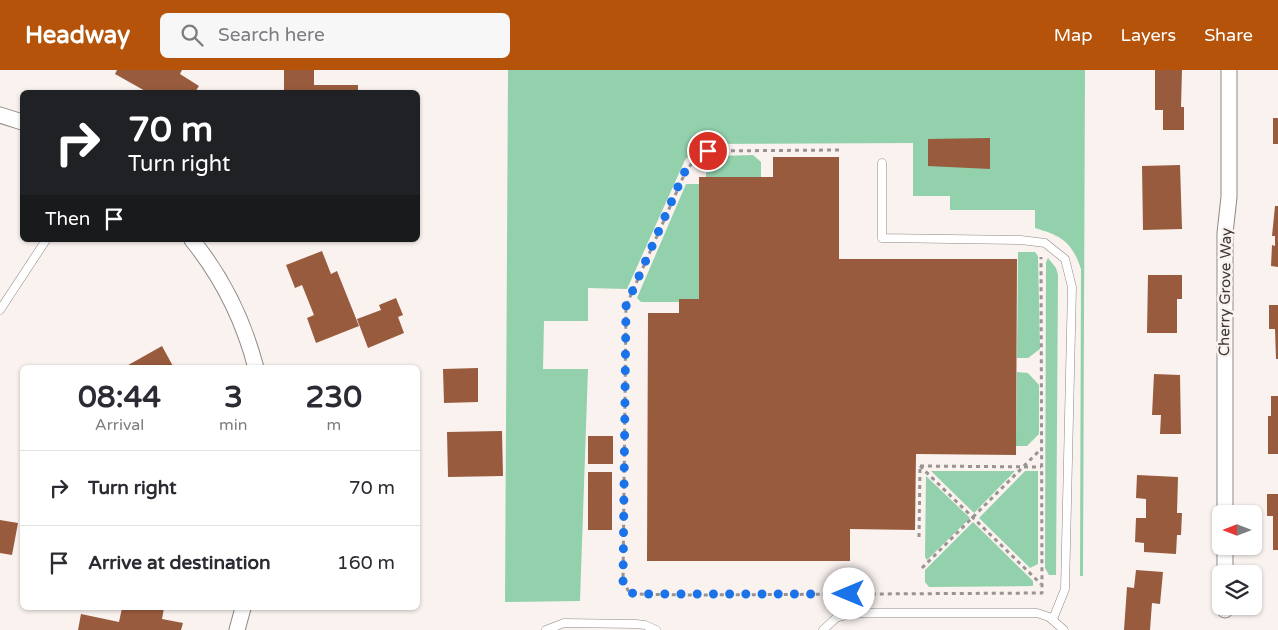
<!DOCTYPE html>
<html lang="en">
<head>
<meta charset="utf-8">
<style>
	body { margin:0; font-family:"Varela Round",sans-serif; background:#f7f7f7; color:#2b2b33; height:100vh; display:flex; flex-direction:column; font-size:19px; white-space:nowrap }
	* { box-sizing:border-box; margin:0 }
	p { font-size:16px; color:#7c7c81 }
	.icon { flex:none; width:28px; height:28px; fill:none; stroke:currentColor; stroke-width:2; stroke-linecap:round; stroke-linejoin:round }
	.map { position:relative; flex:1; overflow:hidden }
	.panel { position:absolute; left:20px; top:295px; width:400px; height:245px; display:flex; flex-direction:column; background:#fff; border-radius:8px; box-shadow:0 1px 4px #0004 }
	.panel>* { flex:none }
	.hud { position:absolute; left:20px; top:20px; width:400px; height:152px; border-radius:8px; box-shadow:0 1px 4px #0004; background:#202124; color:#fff; overflow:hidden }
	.needle { width:32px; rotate:270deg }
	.buttons { position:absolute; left:1212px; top:435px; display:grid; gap:10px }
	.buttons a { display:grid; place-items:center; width:50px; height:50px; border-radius:8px; background:#fff; box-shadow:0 1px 4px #0004; font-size:25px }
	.pin { position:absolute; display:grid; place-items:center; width:42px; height:42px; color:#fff; margin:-21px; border:2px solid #fff; border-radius:50%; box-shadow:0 1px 5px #0007 }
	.me { position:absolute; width:55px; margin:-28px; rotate:270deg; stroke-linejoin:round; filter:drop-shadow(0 0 4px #0008) }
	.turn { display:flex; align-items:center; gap:18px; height:105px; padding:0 25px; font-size:22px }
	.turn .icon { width:65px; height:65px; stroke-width:2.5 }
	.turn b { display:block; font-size:35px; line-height:42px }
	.then { display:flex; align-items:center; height:48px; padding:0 25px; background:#0003; gap:10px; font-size:19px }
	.eta { display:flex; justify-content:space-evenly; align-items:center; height:85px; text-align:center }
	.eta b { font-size:30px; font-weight:700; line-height:35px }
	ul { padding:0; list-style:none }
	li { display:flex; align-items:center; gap:15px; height:75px; padding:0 25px; border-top:1px solid #e1e1e2 }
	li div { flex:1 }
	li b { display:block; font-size:19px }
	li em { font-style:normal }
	header { display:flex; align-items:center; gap:30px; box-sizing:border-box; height:70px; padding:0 25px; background:#b45309; color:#fff }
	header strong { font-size:24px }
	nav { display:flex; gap:28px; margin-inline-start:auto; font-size:18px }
	.search { width:350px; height:45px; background:#f7f7f7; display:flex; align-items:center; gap:12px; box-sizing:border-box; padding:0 18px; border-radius:8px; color:#7c7c81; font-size:19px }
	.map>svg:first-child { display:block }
	.green { fill:#93d1ac }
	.building { fill:#985b3d }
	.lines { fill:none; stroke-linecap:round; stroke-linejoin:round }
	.lane-casing { stroke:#8f8885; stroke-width:9 }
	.street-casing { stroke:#8f8885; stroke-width:17 }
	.path { stroke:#999391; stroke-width:3; stroke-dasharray:4 4; stroke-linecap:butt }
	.lane { stroke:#fff; stroke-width:8 }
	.street { stroke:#fff; stroke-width:15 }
	.route { stroke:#1a73e8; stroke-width:9; stroke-dasharray:0 16.2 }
	.labels { text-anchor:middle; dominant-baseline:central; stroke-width:5; stroke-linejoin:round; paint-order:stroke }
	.street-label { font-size:15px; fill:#3b3836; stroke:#faf2ef }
</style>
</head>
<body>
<header>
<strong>Headway</strong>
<div class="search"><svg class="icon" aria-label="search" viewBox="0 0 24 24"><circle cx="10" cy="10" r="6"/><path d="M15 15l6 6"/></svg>Search here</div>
<nav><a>Map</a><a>Layers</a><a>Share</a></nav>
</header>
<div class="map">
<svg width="1278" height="560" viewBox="0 0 1278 560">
	<rect width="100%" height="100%" fill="#faf2ef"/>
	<g class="green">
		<path d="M508,0H1085L1083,506H1080L1081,199C1072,172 1062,166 1035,158V140H950V126H913V73L707,74L695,79L685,90L627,219L588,218V251H544L543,299H588L580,531L505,532Z"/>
		<path d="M753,85L761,92V107H706V103L721,86Z"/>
		<path d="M686,114H699V229H679V232H641L637,228Z"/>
		<path d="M1018,182H1035L1038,186L1040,279L1028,288H1017Z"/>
		<path d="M1048,188L1056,198L1058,205L1056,505H1049L1045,498L1046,192Z"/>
		<path d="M1017,302L1028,303L1039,315V364L1027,376H1016Z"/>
		<path d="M931,401H1015L974,443Z"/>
		<path d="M1025,401H1038V494L1030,498L979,448Z"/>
		<path d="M926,406L970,448L927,490L925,487Z"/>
		<path d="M973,452L1033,511V516L929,517L925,512V500Z"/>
	</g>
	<g class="building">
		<path d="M117,0H182L180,4L199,16L195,22H147L115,4Z"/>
		<path d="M284,0H314V15H358V22H284Z"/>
		<path d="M1155,0H1182L1181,37H1184V60H1163V40H1155Z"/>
		<rect x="1273" y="48" width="5" height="26"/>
		<path d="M990,68V99L928,96V69Z"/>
		<path d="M773,87H839V189H1017L1016,385L916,384L915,460L850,459V491H647L648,243H679V229H699V107H773Z"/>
		<path d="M1180,95L1182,159L1143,160L1142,96Z"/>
		<path d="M1275,136H1278V197L1271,196L1272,175L1275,176V166H1272Z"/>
		<path d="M322,181L331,204L337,201L359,256L316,273L307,248L314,245L302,215L295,218L286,195Z"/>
		<path d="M1148,205H1182V229H1177V263H1147Z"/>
		<path d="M396,228L403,245L398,247L404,263L368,278L357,249L381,240L379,235Z"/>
		<path d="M1269,235H1278V289H1276L1275,259H1269Z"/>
		<path d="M162,276L174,298H123Z"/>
		<path d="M478,298V332L444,333L443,299Z"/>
		<path d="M1154,304L1180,305L1181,364H1160L1161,345H1152Z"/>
		<path d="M1271,326H1278V384H1268V346H1271Z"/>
		<path d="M502,361L503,406L448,407L447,362Z"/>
		<rect x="588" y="366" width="25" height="28"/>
		<rect x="588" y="402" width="24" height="58"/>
		<path d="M1137,405L1178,407L1177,443H1182L1181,465H1177L1176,484L1144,482V473L1135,472L1136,448H1146V429L1136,428Z"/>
		<path d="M1267,424H1278V480H1273V446H1267Z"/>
		<path d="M0,450L18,453L12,485L0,483Z"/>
		<path d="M1136,500L1163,502L1160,534L1152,533L1150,560H1124L1127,517L1134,518Z"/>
		<path d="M122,538H164L162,549L183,553L181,560H78L81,544L119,552Z"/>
	</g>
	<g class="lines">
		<defs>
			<g id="lane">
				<path d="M882,93V168L1021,170L1045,173L1065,189L1072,217L1065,519L1053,549"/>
				<path d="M0,240L46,170"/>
				<path d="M546,560L564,553L636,554L645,555L656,560"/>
				<path d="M823,560L836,548L853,543H1037L1049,547L1064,560"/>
			</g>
			<g id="street">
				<path d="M0,45L22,52"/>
				<path d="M192,170C222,207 244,252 256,298"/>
				<path d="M1225,444V163L1229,127V0"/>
				<path d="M1225,476V504"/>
				<path d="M1225,536V540"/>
				<path d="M237,560L243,538"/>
			</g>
		</defs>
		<use href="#lane" class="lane-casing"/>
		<use href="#street" class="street-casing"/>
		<g class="path">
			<path d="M839,80L708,81L696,87L685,103L626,236L623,511L629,522L635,524L690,525L1042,523L1041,187"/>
			<path d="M920,396L1041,514"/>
			<path d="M920,396L1041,397"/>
			<path d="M919,467L920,397"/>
			<path d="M922,498L1041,379"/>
		</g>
		<use href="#lane" class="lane"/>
		<use href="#street" class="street"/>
	</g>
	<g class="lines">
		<path class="route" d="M708,81L696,87L684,103L626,236L623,511L629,522L635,524H849"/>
	</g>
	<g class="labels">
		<g class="street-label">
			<text transform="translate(1225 222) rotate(-89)">Cherry Grove Way</text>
		</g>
	</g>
</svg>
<div class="buttons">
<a><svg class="needle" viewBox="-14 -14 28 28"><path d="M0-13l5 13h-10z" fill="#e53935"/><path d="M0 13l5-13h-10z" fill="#7c7c81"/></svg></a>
<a><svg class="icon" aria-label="layers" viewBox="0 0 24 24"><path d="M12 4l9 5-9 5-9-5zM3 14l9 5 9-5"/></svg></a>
</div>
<div class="pin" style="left:708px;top:81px;background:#d93025"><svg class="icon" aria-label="arrive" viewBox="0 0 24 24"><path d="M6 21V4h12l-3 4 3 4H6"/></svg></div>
<svg class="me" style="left:849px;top:524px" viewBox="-20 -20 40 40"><circle r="19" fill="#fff"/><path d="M0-13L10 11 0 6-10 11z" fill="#1a73e8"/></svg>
<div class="hud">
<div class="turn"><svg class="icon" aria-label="right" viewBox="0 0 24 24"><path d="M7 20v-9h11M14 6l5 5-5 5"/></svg><div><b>70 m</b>Turn right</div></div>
<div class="then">Then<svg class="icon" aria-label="arrive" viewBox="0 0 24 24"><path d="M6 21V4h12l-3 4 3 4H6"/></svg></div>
</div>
<section class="panel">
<div class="eta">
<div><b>08:44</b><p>Arrival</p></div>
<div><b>3</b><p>min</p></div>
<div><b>230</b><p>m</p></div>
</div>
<ul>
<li><svg class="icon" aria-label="right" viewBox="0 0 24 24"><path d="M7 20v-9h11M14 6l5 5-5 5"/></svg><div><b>Turn right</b></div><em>70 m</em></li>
<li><svg class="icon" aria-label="arrive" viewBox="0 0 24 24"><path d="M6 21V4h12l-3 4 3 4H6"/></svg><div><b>Arrive at destination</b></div><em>160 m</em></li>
</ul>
</section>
</div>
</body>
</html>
